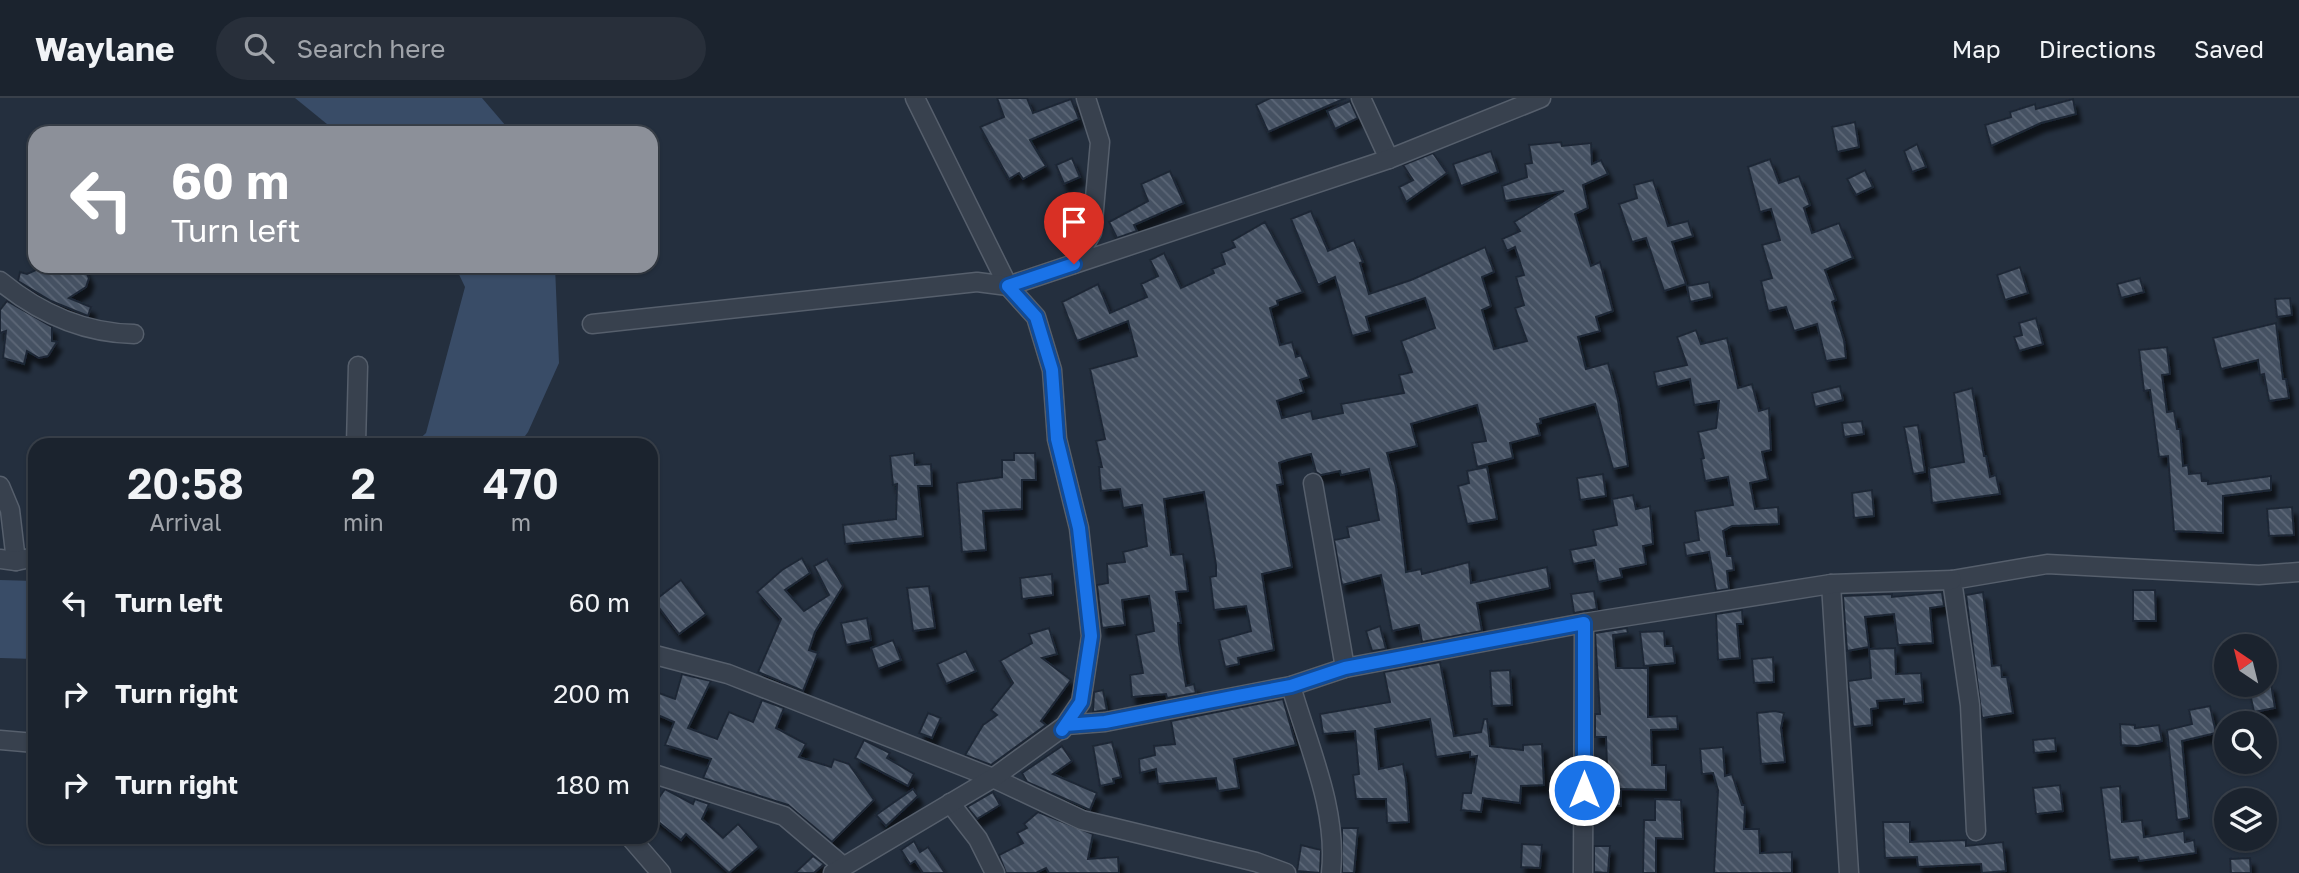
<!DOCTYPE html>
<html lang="en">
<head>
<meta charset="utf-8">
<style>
	body { margin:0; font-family:"Golos Text",sans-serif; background:#282f3a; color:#f1f3f6; height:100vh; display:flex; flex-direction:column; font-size:26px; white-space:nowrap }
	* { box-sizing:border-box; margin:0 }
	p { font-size:23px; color:#a0a4aa }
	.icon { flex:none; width:38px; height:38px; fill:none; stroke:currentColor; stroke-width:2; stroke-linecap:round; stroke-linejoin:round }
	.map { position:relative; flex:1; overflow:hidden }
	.sheet { position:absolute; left:28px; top:340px; width:630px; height:406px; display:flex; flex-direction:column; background:#1b232e; border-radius:21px; box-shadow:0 2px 5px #0004,0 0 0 2px #39404a }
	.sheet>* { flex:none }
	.banner { position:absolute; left:28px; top:28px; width:630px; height:147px; border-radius:21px; box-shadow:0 2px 5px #0004,0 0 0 2px #39404a; background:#8c9099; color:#fff; overflow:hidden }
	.needle { width:46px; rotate:325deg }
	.tools { position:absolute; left:2214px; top:536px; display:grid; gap:14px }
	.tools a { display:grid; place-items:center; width:63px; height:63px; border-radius:50%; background:#1b232e; box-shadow:0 2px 5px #0004,0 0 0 2px #39404a; font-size:35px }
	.pin { position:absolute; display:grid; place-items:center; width:60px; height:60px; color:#fff; margin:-72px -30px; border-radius:50% 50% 50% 0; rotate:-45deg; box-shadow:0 0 7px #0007 }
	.pin .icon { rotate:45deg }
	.me { position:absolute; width:77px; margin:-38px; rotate:0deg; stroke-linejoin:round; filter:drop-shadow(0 0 5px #0008) }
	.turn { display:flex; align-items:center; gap:24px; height:147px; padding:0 28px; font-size:32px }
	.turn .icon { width:91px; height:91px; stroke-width:2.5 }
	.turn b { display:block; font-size:49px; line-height:60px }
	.eta { display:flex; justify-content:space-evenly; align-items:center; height:119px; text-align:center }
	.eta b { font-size:42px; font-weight:600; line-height:49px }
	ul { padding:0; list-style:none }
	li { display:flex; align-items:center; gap:21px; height:91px; padding:0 28px }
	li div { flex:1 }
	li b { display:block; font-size:26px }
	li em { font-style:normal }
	header { display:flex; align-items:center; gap:42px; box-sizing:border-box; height:98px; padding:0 35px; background:#1b232e; border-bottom:2px solid #39404a }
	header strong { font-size:33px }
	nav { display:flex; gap:38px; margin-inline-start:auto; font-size:24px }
	.search { width:490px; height:63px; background:#282f3a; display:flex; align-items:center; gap:18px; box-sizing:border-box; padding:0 24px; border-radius:38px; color:#a0a4aa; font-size:26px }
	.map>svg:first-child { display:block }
	.water { fill:#394c67 }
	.building { fill:url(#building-back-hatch); stroke:#1f2835; stroke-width:2; filter:url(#shadow) }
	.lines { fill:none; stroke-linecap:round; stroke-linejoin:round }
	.minor-casing { stroke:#565f6c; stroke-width:21 }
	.minor { stroke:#38414e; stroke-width:18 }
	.route-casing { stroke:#114b97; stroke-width:18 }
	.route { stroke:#1a73e8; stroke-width:12 }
</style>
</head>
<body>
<header>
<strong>Waylane</strong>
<div class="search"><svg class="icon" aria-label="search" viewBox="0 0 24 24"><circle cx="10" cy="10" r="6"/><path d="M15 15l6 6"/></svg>Search here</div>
<nav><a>Map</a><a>Directions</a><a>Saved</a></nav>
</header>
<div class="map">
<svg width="2299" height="775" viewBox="0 0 2299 775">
	<defs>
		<pattern id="building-back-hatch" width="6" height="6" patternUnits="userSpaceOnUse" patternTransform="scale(1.75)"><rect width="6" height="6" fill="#455162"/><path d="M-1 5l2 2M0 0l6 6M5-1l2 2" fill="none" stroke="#5d6877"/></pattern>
		<filter id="shadow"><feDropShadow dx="4.5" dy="8" stdDeviation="2" flood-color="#0009"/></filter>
	</defs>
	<rect width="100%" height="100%" fill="#242f3e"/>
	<g class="water">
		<path d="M295,0H482L512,35H338Z"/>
		<path d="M455,168H555L559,265L528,334L519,346H414L426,335L465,189Z"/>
		<path d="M0,482L35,483V561L0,560Z"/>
	</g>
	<g class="building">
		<path d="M997,0H1027L1033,15L1071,1L1079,21L1030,42L1046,68L1023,81L1019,75L1009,81L980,29L1004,19Z"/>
		<path d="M1270,0H1346L1268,34L1256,7Z"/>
		<path d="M2073,1L2076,16L2041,25L1991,48L1985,27L2011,19L2010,14L2035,6L2036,11Z"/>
		<path d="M1350,3L1358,20L1335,31L1327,13Z"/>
		<path d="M1855,24L1859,49L1837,54L1832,29Z"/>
		<path d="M1561,44L1562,48L1591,45L1592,66L1601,62L1608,76L1583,87L1588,110L1575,116L1591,168L1600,164L1613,213L1596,219L1600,233L1578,239L1586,271L1608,265L1618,302L1628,368L1613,371L1595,306L1540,321L1541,325L1537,326L1540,337L1510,345L1513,360L1477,369L1472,345L1486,343L1477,307L1411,326L1417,348L1387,355L1396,389L1406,474L1421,471L1422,476L1469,464L1471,485L1547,469L1550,490L1477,505L1482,533L1422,544L1419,527L1392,533L1381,477L1342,487L1334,442L1349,439L1347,429L1379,422L1369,371L1341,377L1340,373L1321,377L1316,374L1311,356L1287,362L1279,365L1283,386L1277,387L1292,469L1262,476L1274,552L1238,560L1239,566L1225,569L1219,542L1251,533L1246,508L1214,512L1210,479L1216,478V467L1204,394L1164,401L1171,457L1183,456L1188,493L1176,494L1181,525H1178L1179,546L1186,588L1194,586L1196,595L1167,600L1166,596L1132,599L1130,577L1143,575L1136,537L1154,533L1149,498L1122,502L1125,527L1102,530L1097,487L1108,485L1107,466L1125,464L1123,454L1147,448L1142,407L1123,410L1120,391L1101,393L1099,369H1102L1096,343L1105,341L1090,271L1137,258L1128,223L1077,243L1062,204L1098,186L1110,215L1147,199L1141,186L1158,178L1150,162L1164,155L1181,190L1214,175L1212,171L1225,166L1221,155L1235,149L1232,143L1265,124L1303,194L1277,203L1278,207L1270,210L1280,247L1292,244L1296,259L1301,257L1309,279L1300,282L1304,294L1277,303L1282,320L1311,313L1313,321L1343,315L1341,306L1404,295L1399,277L1412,274L1401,243L1435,230L1425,200L1366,219L1370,233L1352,238L1335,179L1318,187L1291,121L1311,113L1328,153L1354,142L1363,164L1360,165L1369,196L1411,182L1485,149L1494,174L1482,179L1491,208L1482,212L1494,251L1527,243L1515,210L1524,207L1516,179L1524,177L1515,149L1507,153L1502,141L1520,133L1514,124L1564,93L1505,103L1502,88L1527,79L1525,66L1532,65L1529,47Z"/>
		<path d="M1917,46L1926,69L1912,74L1904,53Z"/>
		<path d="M1491,53L1498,74L1461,88L1453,66Z"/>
		<path d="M1433,55L1447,75L1406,104L1399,89L1413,82L1403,67Z"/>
		<path d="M1072,60L1080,79L1064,86L1056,67Z"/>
		<path d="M1770,61L1779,85L1799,78L1810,107L1804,110L1812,135L1839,125L1853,160L1825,172L1836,202L1832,204L1844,242L1846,260L1826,263L1817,226L1794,233L1786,209L1768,213L1761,183L1772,180L1762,147L1780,142L1771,111L1760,114L1748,69Z"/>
		<path d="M1865,72L1873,89L1856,97L1847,81Z"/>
		<path d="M1170,73L1184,105L1134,127L1137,133L1117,140L1109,124L1148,103L1141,86Z"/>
		<path d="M1653,82L1668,128L1688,123L1693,138L1672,144L1686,186L1664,193L1646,140L1632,144L1619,106L1637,100L1634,87Z"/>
		<path d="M45,168H83L89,180L86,189L69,200L91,209L88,218L51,203L18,183L20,174L27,176Z"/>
		<path d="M2020,169L2028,195L2005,202L1997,177Z"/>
		<path d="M2140,180L2144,194L2121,200L2117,186Z"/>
		<path d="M1709,184L1712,199L1690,204L1687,188Z"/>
		<path d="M2290,200L2292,217L2277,219L2275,201Z"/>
		<path d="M7,203L52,229V243L57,244L48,258L39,260L27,253L24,266L3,260L6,233L0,235V212Z"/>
		<path d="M2036,220L2043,246L2019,253L2014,239L2022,237L2019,225Z"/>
		<path d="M2276,225L2283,281H2286L2289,300L2269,303L2264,276L2260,277L2258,262L2221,271L2213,240Z"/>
		<path d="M1696,232L1701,246L1727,240L1738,290L1752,286L1759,313L1769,310L1771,352L1762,354L1768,381L1750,385L1755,411L1778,409L1779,426L1732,428L1723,433L1727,458H1732L1734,472L1727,473L1729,491L1716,493L1709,454L1686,458L1684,445L1699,442L1695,413L1733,407L1728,379L1705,383L1701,361L1704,360L1698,334L1716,330L1719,303L1694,307L1690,281L1657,289L1654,274L1687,267L1677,239Z"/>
		<path d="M2167,249L2170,276L2162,277L2167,314L2174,313L2177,331H2180L2183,368L2188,367L2189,376L2201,375L2202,383H2208V386L2271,378V392L2223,398V435L2174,433L2168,358L2159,359L2150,292L2144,293L2139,252Z"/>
		<path d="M1840,288L1843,302L1815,309L1812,295Z"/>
		<path d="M1972,290L1984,358H1986L1990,379L1996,377L2000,396L1932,405L1929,370L1964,364L1954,295Z"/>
		<path d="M1862,323L1864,336L1844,339L1842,325Z"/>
		<path d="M1918,327L1925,374L1913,376L1904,329Z"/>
		<path d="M914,355L915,367L931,366L932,388H918L923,438L845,446L843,427L896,421L897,386L893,387L890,358Z"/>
		<path d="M1014,355H1035L1036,382H1022V411L983,413L986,452L962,454L957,385L1002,379V362H1014Z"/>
		<path d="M1487,369L1497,421L1467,426L1458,388L1469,385L1467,373Z"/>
		<path d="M1603,376L1606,398L1580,402L1577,380Z"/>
		<path d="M1872,392L1874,418L1854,420L1852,395Z"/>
		<path d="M1633,397L1636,411L1650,408L1653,446L1643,448L1646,466L1620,471L1622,479L1598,484L1594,462L1573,466L1570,452L1596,447L1593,432L1617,427L1612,401Z"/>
		<path d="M2292,409L2294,437L2269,438L2267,411Z"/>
		<path d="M802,460L810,475L785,492L804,513L829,497L814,468L827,461L843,488L815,534L809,552L818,555L803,593L758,574L781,521L757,494L782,472Z"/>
		<path d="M1052,476L1053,497L1022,501L1020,480Z"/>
		<path d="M681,482L706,516L679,536L654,503Z"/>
		<path d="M929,488L935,530L913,533L907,490Z"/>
		<path d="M2133,492H2155L2156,523H2133Z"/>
		<path d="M1594,493L1597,511L1574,515L1571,496Z"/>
		<path d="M1942,494L1944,508L1930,510L1933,545L1898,547L1894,516L1865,519L1869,549L1847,553L1843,498L1892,496V499Z"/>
		<path d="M1983,494L1992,568L2001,567L2002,579H2007L2013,615L1982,620L1966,497Z"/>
		<path d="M1742,512L1743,526H1737L1740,560L1718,562L1716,516Z"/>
		<path d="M867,520L871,542L846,547L841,525Z"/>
		<path d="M1380,528L1386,551L1372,553L1366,533Z"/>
		<path d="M1049,530L1057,556L1042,560L1071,582L1041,623L1046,627L991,667L965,657L983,627L997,617L991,612L1013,585L1000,563L1032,545L1029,536Z"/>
		<path d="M1627,530L1628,535L1613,537L1616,570H1648V619L1677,618L1678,631L1651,632L1652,667H1666V692L1621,691V708L1595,707V675L1606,677L1607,668L1606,639H1595V616H1600L1595,535Z"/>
		<path d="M1664,533L1665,548H1673L1675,565L1644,568L1640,534Z"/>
		<path d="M893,542L901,562L878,571L871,550Z"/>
		<path d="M1895,550L1896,576L1921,575L1923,604L1904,606V601L1877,603L1878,610L1871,611L1872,627L1853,629L1848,583L1871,580L1869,551Z"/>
		<path d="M966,553L976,573L946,586L937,566Z"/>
		<path d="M1773,559L1774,584L1754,585L1752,561Z"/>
		<path d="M1440,564L1454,638L1481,634L1484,621H1487L1490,648L1523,652V647L1542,646L1544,687L1521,688L1520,705L1483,700L1481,714L1461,712L1463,695H1471L1477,658L1470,659V654L1436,659L1430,621L1375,631L1379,671L1403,666L1406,683L1409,724L1387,725L1386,701H1356L1353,677L1359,676L1355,633L1323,636L1320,616L1390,604L1384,574Z"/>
		<path d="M1510,572L1512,607L1492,608L1490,573Z"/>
		<path d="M682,576L711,583L688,630L717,641L729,614L753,624L762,602L784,610L776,630L806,646L799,659L831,669L834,661L849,666L874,702L832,744L788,707L703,680L711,661L665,647L674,624L651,614V592L675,601Z"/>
		<path d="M2248,586H2271L2275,610L2254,614Z"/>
		<path d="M1103,592L1107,612L1093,614L1094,594Z"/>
		<path d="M1283,601L1296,647L1234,661L1239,690L1218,693L1216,680L1158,686L1156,671L1140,675L1139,661L1155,657L1154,648L1175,646L1171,623Z"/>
		<path d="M2210,608L2216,635L2182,643L2189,720L2177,722L2167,632L2192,626L2189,612Z"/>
		<path d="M1775,613L1784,615L1781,630L1785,664L1761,666L1757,615Z"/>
		<path d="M928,615L941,620L932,640L919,635Z"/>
		<path d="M2120,626L2135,627V630L2159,627L2162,643L2137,648L2121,647Z"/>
		<path d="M2055,640L2056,653L2034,655L2033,642Z"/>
		<path d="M864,642L890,655L887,660L914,676L908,688L855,660Z"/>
		<path d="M1112,644L1121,679L1113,681L1114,685L1100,688L1093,648Z"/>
		<path d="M1062,648L1072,663L1053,676L1097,695L1090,712L1027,684L1022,675Z"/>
		<path d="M1723,649L1725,678L1732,676L1742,707H1745L1744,731H1759L1760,755L1792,754V775H1714L1718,692L1713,675L1702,676L1700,651Z"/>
		<path d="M2060,687L2063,713L2036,716L2033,690Z"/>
		<path d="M2120,688L2122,724L2142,722L2144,739L2184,733L2185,744L2194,742L2196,755L2139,763L2138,759L2110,762L2101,690Z"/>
		<path d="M665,691L693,706L695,701L709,706L702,721L723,740L738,726L759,749L729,775L686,736L681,742L651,718V711Z"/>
		<path d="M913,691L918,698L886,728L876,717Z"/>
		<path d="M993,694L1000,707L977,721L967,709Z"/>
		<path d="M1655,701L1681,702L1683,741L1656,740V775H1643L1644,722H1655Z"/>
		<path d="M1038,714L1093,736L1088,761L1118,759L1119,775H1049L1046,770L1036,775H1006L999,757L1023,745L1017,735L1027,730L1024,726Z"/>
		<path d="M1883,724H1910V744L1966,742V748L2003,744L2006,773L1982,775L1981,766L1918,769L1917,759L1885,760Z"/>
		<path d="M1342,730H1358L1354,775H1342Z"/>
		<path d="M914,743L920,754L928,749L945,775H923L915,763L910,766L901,752Z"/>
		<path d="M1522,746L1542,747L1540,770L1521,769Z"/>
		<path d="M1301,747L1321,752L1320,775L1297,773Z"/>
		<path d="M1594,748H1610L1608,775L1594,774Z"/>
		<path d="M813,758L824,766L814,775H795Z"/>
		<path d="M2250,760L2251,775H2231L2230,761Z"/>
	</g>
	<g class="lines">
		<defs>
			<g id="minor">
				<path d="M915,0L1008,188L1036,219L1052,272L1057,341L1079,430L1091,538L1081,604L1062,632"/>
				<path d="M1361,0L1389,61"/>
				<path d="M1074,166L1092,134L1100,44L1086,0"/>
				<path d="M0,183C39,215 83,235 134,236"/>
				<path d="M592,226L977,184L1008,188L1389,61L1541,0"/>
				<path d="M356,346L358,268"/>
				<path d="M1313,385L1345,570"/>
				<path d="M0,388L10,412L16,463"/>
				<path d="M0,461L16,463L35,459"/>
				<path d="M1831,486L1849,775"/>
				<path d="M651,556L728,576L993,680L1082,722L1256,764L1286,775"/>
				<path d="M1291,588C1308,648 1338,711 1331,775"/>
				<path d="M0,642L35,645"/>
				<path d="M651,675L784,718L843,768"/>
				<path d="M950,705L978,741L995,775"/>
				<path d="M1976,733L1970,607L1952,482L2047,466L2259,477L2299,474"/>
				<path d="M629,738L661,775"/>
				<path d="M833,775L993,680L1066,627L1105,624L1291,588L1345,570L1584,525L1831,486L1952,482"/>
				<path d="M1583,775L1584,525"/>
			</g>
		</defs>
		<use href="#minor" class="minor-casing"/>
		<use href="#minor" class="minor"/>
	</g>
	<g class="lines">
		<defs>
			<path id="route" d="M1074,166L1008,188L1036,219L1052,272L1057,341L1079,430L1091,538L1081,604L1062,632L1066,627L1105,624L1238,598L1291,588L1345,570L1584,525V692"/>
		</defs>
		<use href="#route" class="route-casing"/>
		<use href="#route" class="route"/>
	</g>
</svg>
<div class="tools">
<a><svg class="needle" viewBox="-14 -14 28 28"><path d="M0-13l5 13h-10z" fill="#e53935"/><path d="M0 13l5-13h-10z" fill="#a0a4aa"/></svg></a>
<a><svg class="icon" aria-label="search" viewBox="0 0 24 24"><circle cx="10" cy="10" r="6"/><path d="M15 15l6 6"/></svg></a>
<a><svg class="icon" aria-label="layers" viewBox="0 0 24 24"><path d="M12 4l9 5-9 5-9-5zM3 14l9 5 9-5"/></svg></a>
</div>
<div class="pin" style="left:1074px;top:166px;background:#d93025"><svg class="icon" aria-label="arrive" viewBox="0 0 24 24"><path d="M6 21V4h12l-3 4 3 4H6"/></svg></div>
<svg class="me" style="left:1584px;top:692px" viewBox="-20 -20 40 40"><circle r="17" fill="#1a73e8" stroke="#fff" stroke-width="3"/><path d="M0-11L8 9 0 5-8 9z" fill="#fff"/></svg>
<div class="banner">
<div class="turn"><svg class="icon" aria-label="left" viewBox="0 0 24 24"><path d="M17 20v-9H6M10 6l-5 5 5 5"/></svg><div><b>60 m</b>Turn left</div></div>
</div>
<section class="sheet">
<div class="eta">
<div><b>20:58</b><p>Arrival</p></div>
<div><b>2</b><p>min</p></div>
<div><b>470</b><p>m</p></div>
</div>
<ul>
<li><svg class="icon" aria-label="left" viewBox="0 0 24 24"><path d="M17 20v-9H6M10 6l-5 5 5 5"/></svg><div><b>Turn left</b></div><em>60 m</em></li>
<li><svg class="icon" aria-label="right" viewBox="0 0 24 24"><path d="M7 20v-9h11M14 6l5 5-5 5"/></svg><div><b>Turn right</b></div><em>200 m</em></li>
<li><svg class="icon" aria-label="right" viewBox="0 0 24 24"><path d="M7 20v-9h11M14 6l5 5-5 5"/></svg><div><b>Turn right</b></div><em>180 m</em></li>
</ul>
</section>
</div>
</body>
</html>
